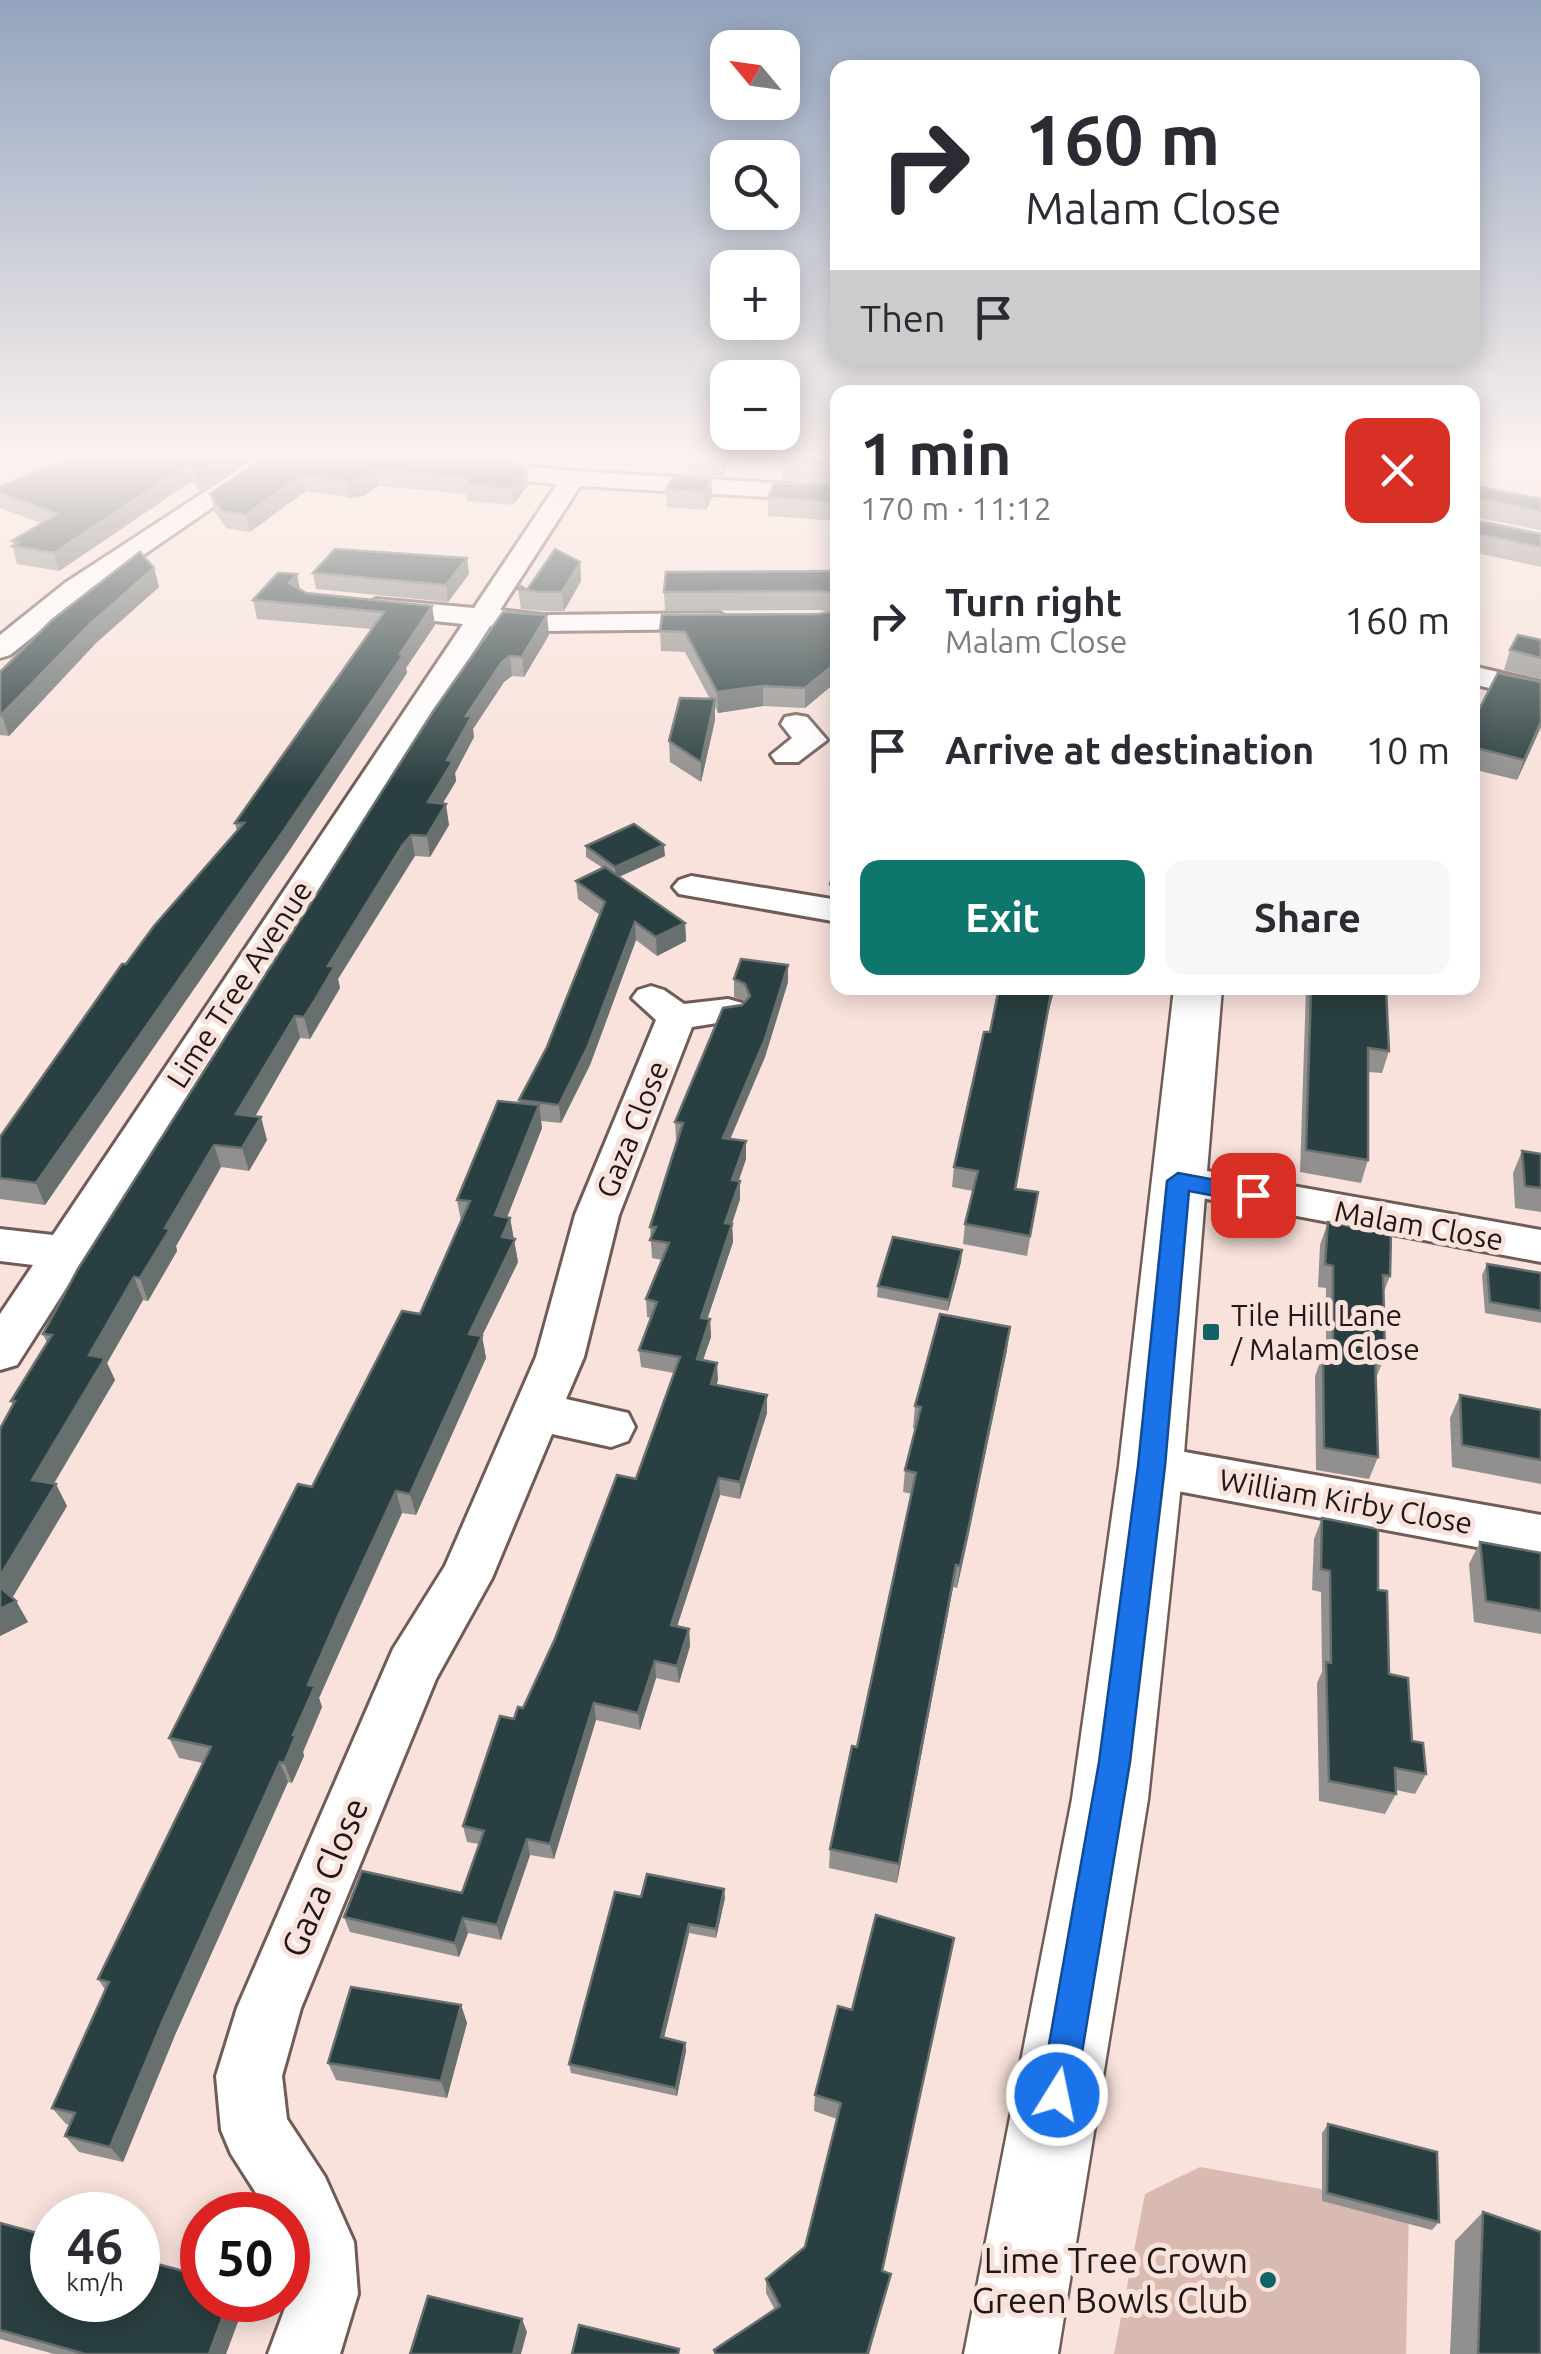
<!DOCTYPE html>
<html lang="en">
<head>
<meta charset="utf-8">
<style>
	body { margin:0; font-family:Ubuntu,sans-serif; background:#f7f7f7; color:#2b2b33; height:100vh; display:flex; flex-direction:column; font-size:38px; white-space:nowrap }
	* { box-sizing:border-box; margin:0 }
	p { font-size:32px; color:#7c7c81 }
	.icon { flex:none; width:55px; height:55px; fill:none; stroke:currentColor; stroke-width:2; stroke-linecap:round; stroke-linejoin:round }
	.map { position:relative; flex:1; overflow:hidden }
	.details { position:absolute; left:830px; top:385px; width:650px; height:610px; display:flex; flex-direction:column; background:#fff; border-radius:20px; box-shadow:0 5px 25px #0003 }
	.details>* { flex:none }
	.top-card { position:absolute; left:830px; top:60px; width:650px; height:305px; border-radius:20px; box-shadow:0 5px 25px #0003; background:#fff; color:#2b2b33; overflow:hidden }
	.needle { width:65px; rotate:299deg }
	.buttons { position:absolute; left:710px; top:30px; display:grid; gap:20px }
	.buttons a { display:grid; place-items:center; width:90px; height:90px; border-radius:20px; background:#fff; box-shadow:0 5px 25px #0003; font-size:50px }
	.speed { position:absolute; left:30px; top:2192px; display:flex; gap:20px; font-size:50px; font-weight:700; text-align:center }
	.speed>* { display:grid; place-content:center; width:130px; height:130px; border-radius:50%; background:#fff; box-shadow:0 5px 25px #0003; line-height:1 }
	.speed small { font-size:25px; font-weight:400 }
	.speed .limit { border:15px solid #d22; background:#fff; color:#111 }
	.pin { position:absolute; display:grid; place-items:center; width:85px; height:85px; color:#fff; margin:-42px; border-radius:20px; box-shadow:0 5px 15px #0006 }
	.me { position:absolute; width:110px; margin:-55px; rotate:10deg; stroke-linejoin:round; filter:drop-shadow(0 0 8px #0008) }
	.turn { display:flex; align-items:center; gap:35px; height:210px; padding:0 30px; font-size:45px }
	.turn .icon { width:130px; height:130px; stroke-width:2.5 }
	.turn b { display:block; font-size:70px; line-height:85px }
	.then { display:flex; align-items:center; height:95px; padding:0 30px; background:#0003; gap:20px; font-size:38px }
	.round { display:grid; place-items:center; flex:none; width:105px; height:105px; border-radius:20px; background:#f7f7f7 }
	.summary { display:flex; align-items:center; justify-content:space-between; height:170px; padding:0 30px }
	h1 { font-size:60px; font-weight:600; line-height:75px }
	.action { display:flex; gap:20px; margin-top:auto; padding:20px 30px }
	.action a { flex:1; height:115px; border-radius:20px; background:#0f766e; color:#fff; font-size:40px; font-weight:600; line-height:115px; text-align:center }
	.action a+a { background:#f7f7f7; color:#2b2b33 }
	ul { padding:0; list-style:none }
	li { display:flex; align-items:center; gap:30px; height:130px; padding:0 30px }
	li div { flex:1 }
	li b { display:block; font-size:38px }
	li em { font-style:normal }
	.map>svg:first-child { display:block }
	.green { fill:#d9bab0 }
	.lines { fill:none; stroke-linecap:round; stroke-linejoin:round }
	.street-casing { stroke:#705c57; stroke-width:6 }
	.secondary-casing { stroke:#705c57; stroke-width:5 }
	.street { fill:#fff; fill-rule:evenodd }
	.secondary { fill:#fff; fill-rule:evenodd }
	.wall { fill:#91908e }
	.shaded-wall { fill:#68706f }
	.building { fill:#2a3f41; stroke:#68706f; stroke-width:2.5 }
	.route { fill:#1a73e8; stroke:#114b97; stroke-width:2.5 }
	.poi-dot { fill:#126268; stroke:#f8e2db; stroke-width:4 }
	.labels { text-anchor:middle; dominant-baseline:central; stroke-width:10; stroke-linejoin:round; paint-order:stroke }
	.street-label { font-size:30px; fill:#1f1815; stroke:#f8e2db }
	.poi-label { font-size:30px; fill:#1f1815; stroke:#f8e2db; text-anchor:start }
	.near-street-label { font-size:35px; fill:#1f1815; stroke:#f8e2db }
	.near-poi-label { font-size:35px; fill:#1f1815; stroke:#f8e2db; text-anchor:end }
</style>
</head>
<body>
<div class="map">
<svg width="1541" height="2354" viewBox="0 0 1541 2354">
	<rect width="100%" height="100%" fill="#f8e2db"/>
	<path class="green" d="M1200,2167L1409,2205L1406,2354H1114L1145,2194Z"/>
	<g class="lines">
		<defs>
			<g id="street">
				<path d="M258,457H286L85,595L10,655L0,658V635L65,583Z"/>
				<path d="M348,457H430L573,471L838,487V501L580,486L500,610L543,615L719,613L733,621L719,629L543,631L490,626L17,1365L0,1370V1314L33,1265L0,1261V1229L53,1235L463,624L376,615L362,607L376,599L474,608L557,484L360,464Z"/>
				<path d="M1472,666L1541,682V700L1472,684Z"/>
				<path d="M796,715L807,717L827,740L798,762H776L771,755L792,738L781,724L785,717Z"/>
				<path d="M691,876L838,900V922L679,894L673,887L679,880Z"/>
				<path d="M651,986L664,990L684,1004L728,999L742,1003L747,1011L742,1019L692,1027L619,1215L584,1357L566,1399L628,1413L635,1427L628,1441L611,1447L552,1434L492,1578L436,1679L301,2008L282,2076L287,2119L325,2177L354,2242L358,2294L340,2354H268L288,2300V2215H270L231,2154L221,2130L216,2076L237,2008L393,1649L445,1566L536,1357L575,1215L656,1020L632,998L638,990Z"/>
				<path d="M1179,1166L1541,1230V1262L1164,1191L1158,1181L1164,1171Z"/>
				<path d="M1151,1446L1541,1515V1559L1151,1486L1133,1480L1126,1466L1133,1452Z"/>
			</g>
			<path id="secondary" d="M1174,988H1222L1183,1466L1148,1799L1058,2354H964L1072,1799L1119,1466Z"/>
		</defs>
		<use href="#street" class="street-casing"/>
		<use href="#secondary" class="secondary-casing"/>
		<use href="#street" class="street"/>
		<use href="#secondary" class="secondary"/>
	</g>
	<g class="wall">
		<path d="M253,457L199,491L192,481L59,571L17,564L12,546L14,545L12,541L41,523L0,508V486Z"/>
		<path d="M264,457H414L528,485L513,505L467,501L466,494L378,486L364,496L350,498L306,491L250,532L226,528L214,511L210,494Z"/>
		<path d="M465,457H550L544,464Z"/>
		<path d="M561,457H638L634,466L562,460Z"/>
		<path d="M686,457L730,459L722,476L687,474Z"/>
		<path d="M838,457V483L783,480V462Z"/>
		<path d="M711,479L712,497L706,510L667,507L666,489Z"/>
		<path d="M838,485V521L768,516V497Z"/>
		<path d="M1472,485L1541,499V530L1474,517V520L1541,534V567L1472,552Z"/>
		<path d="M467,558L469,574L448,602L316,589L313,573Z"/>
		<path d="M580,562L581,581L564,611H543L521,609L518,589L527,590Z"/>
		<path d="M154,568L159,587L96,643L9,736L0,735V672Z"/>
		<path d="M838,571L836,682L805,708L763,706L718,713L715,707V720L701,782L670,762L669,741L710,699L685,652L661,651L660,631L820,614L829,612L820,610L665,611L664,592Z"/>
		<path d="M297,574L300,589L306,593L432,606L435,625L406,668L407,673L287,854L45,1205L0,1199V1137L126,964L237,832L235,823L372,629L257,619L253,600Z"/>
		<path d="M503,612L549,635L524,677L512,676L504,682L473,729L474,737L455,773L456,781L443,803L449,825L430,857L415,856L406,867L338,979L340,988L310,1039L300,1038L255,1117L267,1140L249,1171L221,1167L176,1246L177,1251L148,1301L143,1300L107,1363L115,1380L54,1483L67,1506L12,1598L16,1601L28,1622L0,1636L13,1405L11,1401L47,1343L43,1334Z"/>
		<path d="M1541,640V679L1504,670L1510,650Z"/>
		<path d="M1541,682V727L1517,780L1472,769V723Z"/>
		<path d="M586,846L665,856L619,877L685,923L686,941L657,956L636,940L590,1065L561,1123L541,1121L542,1128L507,1217L510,1218L518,1262L482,1336L486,1358L416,1515L402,1513L346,1636L319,1698L322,1707L303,1752L304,1756L292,1783L288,1782L175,2035L123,2162L79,2152L65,2136L69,2125L66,2124L52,2108L106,1991L98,1979L203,1763L179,1758L169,1738L312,1487L420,1314L461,1221L457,1200L519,1103V1100L547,1047L600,915L578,899L576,881L603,868L586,857Z"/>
		<path d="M838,864V896L830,895V884Z"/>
		<path d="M734,979L788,982L765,1057L730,1139L746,1159L738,1181L740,1199L732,1224L733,1242L707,1319H710L711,1337L703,1360L717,1363L716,1385L767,1395V1413L740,1499L720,1495L677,1626L689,1629L690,1646L679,1683L656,1678L640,1730L596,1720L554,1859L530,1855L501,1940L468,1933L459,1957L350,1932L344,1917L462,1893L479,1844L467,1842L463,1826L514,1719L523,1708L636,1479L674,1373L641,1367L639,1350L651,1318L647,1317L646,1299L662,1260L652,1258L650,1227L678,1140L676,1139L675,1122L745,1001L734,997Z"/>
		<path d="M999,988H1055L1045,1024L1016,1189L1038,1192L1027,1256L963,1244L965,1224L973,1191L952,1187L954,1167L990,1032Z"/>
		<path d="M1306,988H1386L1389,1051L1382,1073L1368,1072V1160L1361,1183L1300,1172Z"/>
		<path d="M1522,1151L1541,1154V1212L1515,1208L1513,1173Z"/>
		<path d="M1328,1222L1390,1276L1383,1294L1385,1356L1376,1378L1378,1457L1369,1479L1316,1470L1315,1376L1323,1354H1326V1288L1318,1287L1320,1245Z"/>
		<path d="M961,1262L948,1311L877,1297L878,1286Z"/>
		<path d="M1487,1264L1541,1273V1323L1485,1313L1482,1275Z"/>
		<path d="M1007,1350L965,1553L957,1588L953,1587L897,1883L829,1868L830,1849L857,1747L912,1494L903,1492L905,1470L915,1429L913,1428L915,1406Z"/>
		<path d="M1460,1395L1541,1410V1484L1452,1467L1450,1418Z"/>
		<path d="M1322,1518L1378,1590L1389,1674L1412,1741L1426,1774L1415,1794L1396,1790V1794L1385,1814L1319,1801L1317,1683L1322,1672L1321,1592L1312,1590L1314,1539Z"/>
		<path d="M1480,1542L1541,1553V1634L1474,1622L1469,1564Z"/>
		<path d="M641,1897L725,1898L716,1938L689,1933L664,2038L685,2043L686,2051L677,2096L571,2073L569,2064Z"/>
		<path d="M461,2005L467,2023L447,2098L336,2080L328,2063Z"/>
		<path d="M838,2006L883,2271L888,2288L869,2354H714V2350L775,2310L766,2293V2279L805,2247L837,2119L814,2111L815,2095Z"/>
		<path d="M1328,2124L1439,2222L1432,2230L1322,2201V2133Z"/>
		<path d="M1483,2212L1541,2354H1450L1455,2241Z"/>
		<path d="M0,2223L202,2300H246L226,2354H54L0,2339Z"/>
	</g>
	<g class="shaded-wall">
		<path d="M223,457H253L199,491L195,474Z"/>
		<path d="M722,457H730V459L722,476Z"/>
		<path d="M188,464L192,481L59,571L54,553Z"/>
		<path d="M527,468L528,485L513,505L511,488Z"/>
		<path d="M375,469L378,486L364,496L350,498L347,481Z"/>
		<path d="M302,474L306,491L250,532L246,515Z"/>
		<path d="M711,479L712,497L706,510L705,492Z"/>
		<path d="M467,558L469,574L448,602L446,585Z"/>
		<path d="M580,562L581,581L564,611L562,592Z"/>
		<path d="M154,568L159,587L96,643L9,736L2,716L90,624Z"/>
		<path d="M297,574L300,593L289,583Z"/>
		<path d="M432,606L435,625L406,668L407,673L287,854L45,1205L36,1183Z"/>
		<path d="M547,615L549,635L524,677L522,657Z"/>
		<path d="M510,656L512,676L504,682L473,729L474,737L455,773L456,781L431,823L428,802L466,716L502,662Z"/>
		<path d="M837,662L836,682L805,708V688Z"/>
		<path d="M763,686V706L718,713L717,692Z"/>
		<path d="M715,699V720L701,782V762Z"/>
		<path d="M1541,722V727L1517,780L1524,760Z"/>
		<path d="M446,804L449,825L430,857L427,836Z"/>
		<path d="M411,835L415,856L338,979L340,988L310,1039L304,1017L328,966Z"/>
		<path d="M664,845L665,856L616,878L615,867Z"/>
		<path d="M635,922L636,940L590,1065L561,1123L559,1105Z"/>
		<path d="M685,923L686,941L657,956L656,937Z"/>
		<path d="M788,965V982L765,1057L723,1156V1138Z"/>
		<path d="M1052,988H1055L1045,1024L1012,1209L1048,1004Z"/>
		<path d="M295,1016L300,1038L243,1137L236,1114Z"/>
		<path d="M539,1105L542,1128L499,1238L495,1215Z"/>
		<path d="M261,1117L267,1140L249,1171L242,1148Z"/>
		<path d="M746,1141V1159L733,1198L732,1180Z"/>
		<path d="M214,1145L221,1167L176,1246L177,1251L148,1301L140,1278L165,1228Z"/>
		<path d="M740,1181V1199L726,1241L725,1223Z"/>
		<path d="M510,1218L518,1262L482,1336L486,1358L416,1515L410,1494L502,1237Z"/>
		<path d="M732,1224L733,1242L702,1335L701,1318Z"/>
		<path d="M962,1250L961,1262L948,1311L949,1300Z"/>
		<path d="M134,1277L143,1300L107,1363L115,1380L43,1502L32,1480L89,1355Z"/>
		<path d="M710,1319L711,1337L697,1377V1359Z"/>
		<path d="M1010,1327L1007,1350L957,1588L960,1566Z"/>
		<path d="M717,1363L718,1380L712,1402L711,1384Z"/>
		<path d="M767,1395V1413L740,1499V1482Z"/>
		<path d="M719,1478L720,1495L672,1642L671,1625Z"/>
		<path d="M56,1484L67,1506L8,1605L16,1601L28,1622L0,1636V1576Z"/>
		<path d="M396,1491L402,1513L319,1698L322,1707L303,1752L304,1756L292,1783L284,1763L308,1685Z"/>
		<path d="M956,1565L953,1587L897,1883L899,1864Z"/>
		<path d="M689,1629L690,1646L679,1683L677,1666Z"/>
		<path d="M655,1661L656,1678L640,1730L638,1713Z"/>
		<path d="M594,1703L596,1720L554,1859L550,1844Z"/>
		<path d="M280,1762L288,1782L175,2035L123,2162L110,2147L164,2018Z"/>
		<path d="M527,1839L530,1855L501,1940L497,1925Z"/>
		<path d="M724,1889L725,1898L716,1938V1929Z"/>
		<path d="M463,1918L468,1933L459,1957L455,1943Z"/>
		<path d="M689,1924V1933L662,2046L661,2037Z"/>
		<path d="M461,2005L467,2023L447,2098L441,2081Z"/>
		<path d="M685,2043L686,2051L677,2096L676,2088Z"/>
		<path d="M891,2274L869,2354H867Z"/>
		<path d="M229,2300H246L226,2354H209Z"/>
		<path d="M522,2319L527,2332L521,2354H513Z"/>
	</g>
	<g class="building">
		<path d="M73,457H223L195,474L188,464L54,553L12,546L19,542L12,541L57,514L0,493V486Z"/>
		<path d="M264,457H414L527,468L511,488L465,484L470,478L375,469L361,479L347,481L302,474L246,515L222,511L210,494Z"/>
		<path d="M785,457H838V465L783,462Z"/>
		<path d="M674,477L711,479L705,492L666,489Z"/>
		<path d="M774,483L838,485V503L768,497Z"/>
		<path d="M1472,485L1541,499V511L1478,498L1473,502L1474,520L1541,534V547L1472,533Z"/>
		<path d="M335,549L467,558L446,585L313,573Z"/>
		<path d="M555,549L580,562L562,592H541L518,589L521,586L527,590Z"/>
		<path d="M140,552L154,568L90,624L0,716V672L52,620Z"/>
		<path d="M838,571V600L831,593L820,591L664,592L666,572Z"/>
		<path d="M278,573L297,574L289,583L306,593L432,606L400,654H404L282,833L36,1183L0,1178V1137L122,964H126L154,926L244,823H235L384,612L253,600Z"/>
		<path d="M838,601V611H836L837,662L805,688L763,686L717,692L685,632L660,631L662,615L820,614L834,611Z"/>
		<path d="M503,612L547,615L522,657L510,656L502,662L466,716H472L447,760L453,761L428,802L446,804L427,836L411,835L402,846L328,966H335L315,1000L304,1017L295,1016L236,1114L261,1117L242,1148L214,1145L165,1228L170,1229L140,1278L134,1277L89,1355L105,1358L32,1480L56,1484L0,1576V1429L15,1401H11L52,1335L43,1334L78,1269L434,710Z"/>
		<path d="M1518,635L1541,640V658L1510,650Z"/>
		<path d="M1498,673L1541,682V722L1524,760L1472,747V723Z"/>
		<path d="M680,698L715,699L701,762L669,741Z"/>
		<path d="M634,824L664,845L615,867L586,846Z"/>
		<path d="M838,864V885L830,884Z"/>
		<path d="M605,867L685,923L656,937L635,922L588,1046L559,1105L519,1100L547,1047L605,902L576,881Z"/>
		<path d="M741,959L788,965L765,1039L723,1138L746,1141L732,1180L740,1181L725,1223L732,1224L701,1318L710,1319L697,1359L717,1363L711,1384L767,1395L740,1482L719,1478L671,1625L689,1629L677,1666L655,1661L638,1713L594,1703L550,1844L527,1839L497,1925L463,1918L455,1943L344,1917L362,1871L462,1893L484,1831L463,1826L500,1716L514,1719L518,1707L523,1708L555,1639L617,1475L636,1479L680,1357L639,1350L657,1302L646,1299L669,1243L650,1240L656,1227H650L683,1123L675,1122L723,1008L742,1005L750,996L745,984L734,979Z"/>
		<path d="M999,988H1052L1015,1189L1038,1192L1030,1236L965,1224L978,1171L954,1167L984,1032H990Z"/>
		<path d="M1311,988H1386L1389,1051L1368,1048V1160L1306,1150Z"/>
		<path d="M498,1101L539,1105L495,1215L510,1218L502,1237L515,1239L469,1334L482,1336L410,1494L396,1491L339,1614L308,1685L315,1686L293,1735H296L284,1763L280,1762L164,2018L110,2147L65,2136L75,2113L52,2108L109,1982L98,1979L211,1747L169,1738L298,1484L312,1487L402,1311L420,1314L470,1201L457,1200Z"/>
		<path d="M1522,1151L1541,1154V1188L1525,1186Z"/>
		<path d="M1328,1222L1391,1234L1390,1276L1383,1275L1385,1356L1375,1355L1378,1457L1324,1448L1323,1354L1333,1356V1266L1325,1264Z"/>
		<path d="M893,1237L962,1250L949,1300L878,1286Z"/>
		<path d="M1487,1264L1541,1273V1311L1490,1302Z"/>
		<path d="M940,1314L1010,1327L968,1531L960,1566L956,1565L899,1864L830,1849L852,1746L857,1747L916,1473L905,1470L921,1407L915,1406Z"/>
		<path d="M1460,1395L1541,1410V1460L1462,1445Z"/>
		<path d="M1322,1518L1378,1529V1590L1387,1591L1389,1674L1408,1678L1412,1741L1423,1743L1426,1774L1395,1768L1396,1794L1329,1781L1326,1662L1331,1663L1330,1571L1321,1569Z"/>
		<path d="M1480,1542L1541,1553V1611L1486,1601Z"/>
		<path d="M0,1587L16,1601L0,1609Z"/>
		<path d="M647,1874L724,1889L716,1929L689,1924L661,2037L685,2043L676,2088L569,2064L615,1892L641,1897Z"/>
		<path d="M876,1915L954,1938L882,2271L891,2274L867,2354H716L714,2350L780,2306L766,2279L805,2247L841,2103L815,2095L838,2006L852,2010Z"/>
		<path d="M351,1987L461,2005L441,2081L328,2063Z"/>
		<path d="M1328,2124L1437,2152L1439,2222L1327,2193Z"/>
		<path d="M1483,2212L1541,2232V2354H1478Z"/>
		<path d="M0,2223L52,2237V2300H138V2259L202,2276V2300H229L209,2354H85L0,2330Z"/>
		<path d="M428,2296L522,2319L513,2354H410Z"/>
		<path d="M579,2325L679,2349L678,2354H572Z"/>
	</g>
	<linearGradient id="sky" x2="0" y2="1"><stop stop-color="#93a4be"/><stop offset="0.58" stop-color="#fcf2ef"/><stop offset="1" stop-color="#fcf2ef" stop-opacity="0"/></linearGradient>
	<rect width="1541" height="786" fill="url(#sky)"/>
	<path class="route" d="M1178,1173L1253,1187L1265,1195L1253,1203L1189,1191L1165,1466L1130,1762L1075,2095L1070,2108L1057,2113L1045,2108L1040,2095L1099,1762L1138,1466L1167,1181Z"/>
	<g class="poi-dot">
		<rect x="1201" y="1322" width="20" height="20" rx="5"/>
		<circle cx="1268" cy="2280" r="10"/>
	</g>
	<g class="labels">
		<g class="street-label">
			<text transform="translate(239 984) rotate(-57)">Lime Tree Avenue</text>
			<text transform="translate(632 1129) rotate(-68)">Gaza Close</text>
			<text transform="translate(1419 1225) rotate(10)">Malam Close</text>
			<text transform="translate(1346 1501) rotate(10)">William Kirby Close</text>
		</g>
		<g class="poi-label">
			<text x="1231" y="1315">Tile Hill Lane<tspan x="1231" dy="34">/ Malam Close</tspan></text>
		</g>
		<g class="near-street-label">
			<text transform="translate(324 1877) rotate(-67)">Gaza Close</text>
		</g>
		<g class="near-poi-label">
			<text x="1248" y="2260">Lime Tree Crown<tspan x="1248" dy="40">Green Bowls Club</tspan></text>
		</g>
	</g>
</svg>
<div class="buttons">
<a><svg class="needle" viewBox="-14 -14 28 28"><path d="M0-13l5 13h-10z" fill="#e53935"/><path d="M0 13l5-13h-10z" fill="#7c7c81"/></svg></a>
<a><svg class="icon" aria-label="search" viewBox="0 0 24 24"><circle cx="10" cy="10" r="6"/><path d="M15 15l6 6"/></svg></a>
<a>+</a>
<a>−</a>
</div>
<div class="speed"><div>46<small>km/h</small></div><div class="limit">50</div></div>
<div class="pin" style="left:1253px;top:1195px;background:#d93025"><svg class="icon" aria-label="arrive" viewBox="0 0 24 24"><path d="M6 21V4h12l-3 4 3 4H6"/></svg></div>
<svg class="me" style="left:1057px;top:2095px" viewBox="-20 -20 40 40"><circle r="17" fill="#1a73e8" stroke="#fff" stroke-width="3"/><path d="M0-11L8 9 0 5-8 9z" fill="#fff"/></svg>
<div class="top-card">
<div class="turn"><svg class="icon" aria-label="right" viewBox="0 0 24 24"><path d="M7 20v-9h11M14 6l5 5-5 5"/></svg><div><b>160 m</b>Malam Close</div></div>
<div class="then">Then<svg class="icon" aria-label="arrive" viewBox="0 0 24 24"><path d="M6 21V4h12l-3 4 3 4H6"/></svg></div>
</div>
<section class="details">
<div class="summary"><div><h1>1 min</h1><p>170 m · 11:12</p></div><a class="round" style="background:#d93025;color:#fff"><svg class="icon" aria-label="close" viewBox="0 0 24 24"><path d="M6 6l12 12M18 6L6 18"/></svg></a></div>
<ul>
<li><svg class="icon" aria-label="right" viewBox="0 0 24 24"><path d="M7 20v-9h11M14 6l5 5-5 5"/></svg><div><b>Turn right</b><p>Malam Close</p></div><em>160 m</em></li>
<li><svg class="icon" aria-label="arrive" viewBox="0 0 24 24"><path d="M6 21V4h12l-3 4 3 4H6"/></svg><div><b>Arrive at destination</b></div><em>10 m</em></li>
</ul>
<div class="action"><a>Exit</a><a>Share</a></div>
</section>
</div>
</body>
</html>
